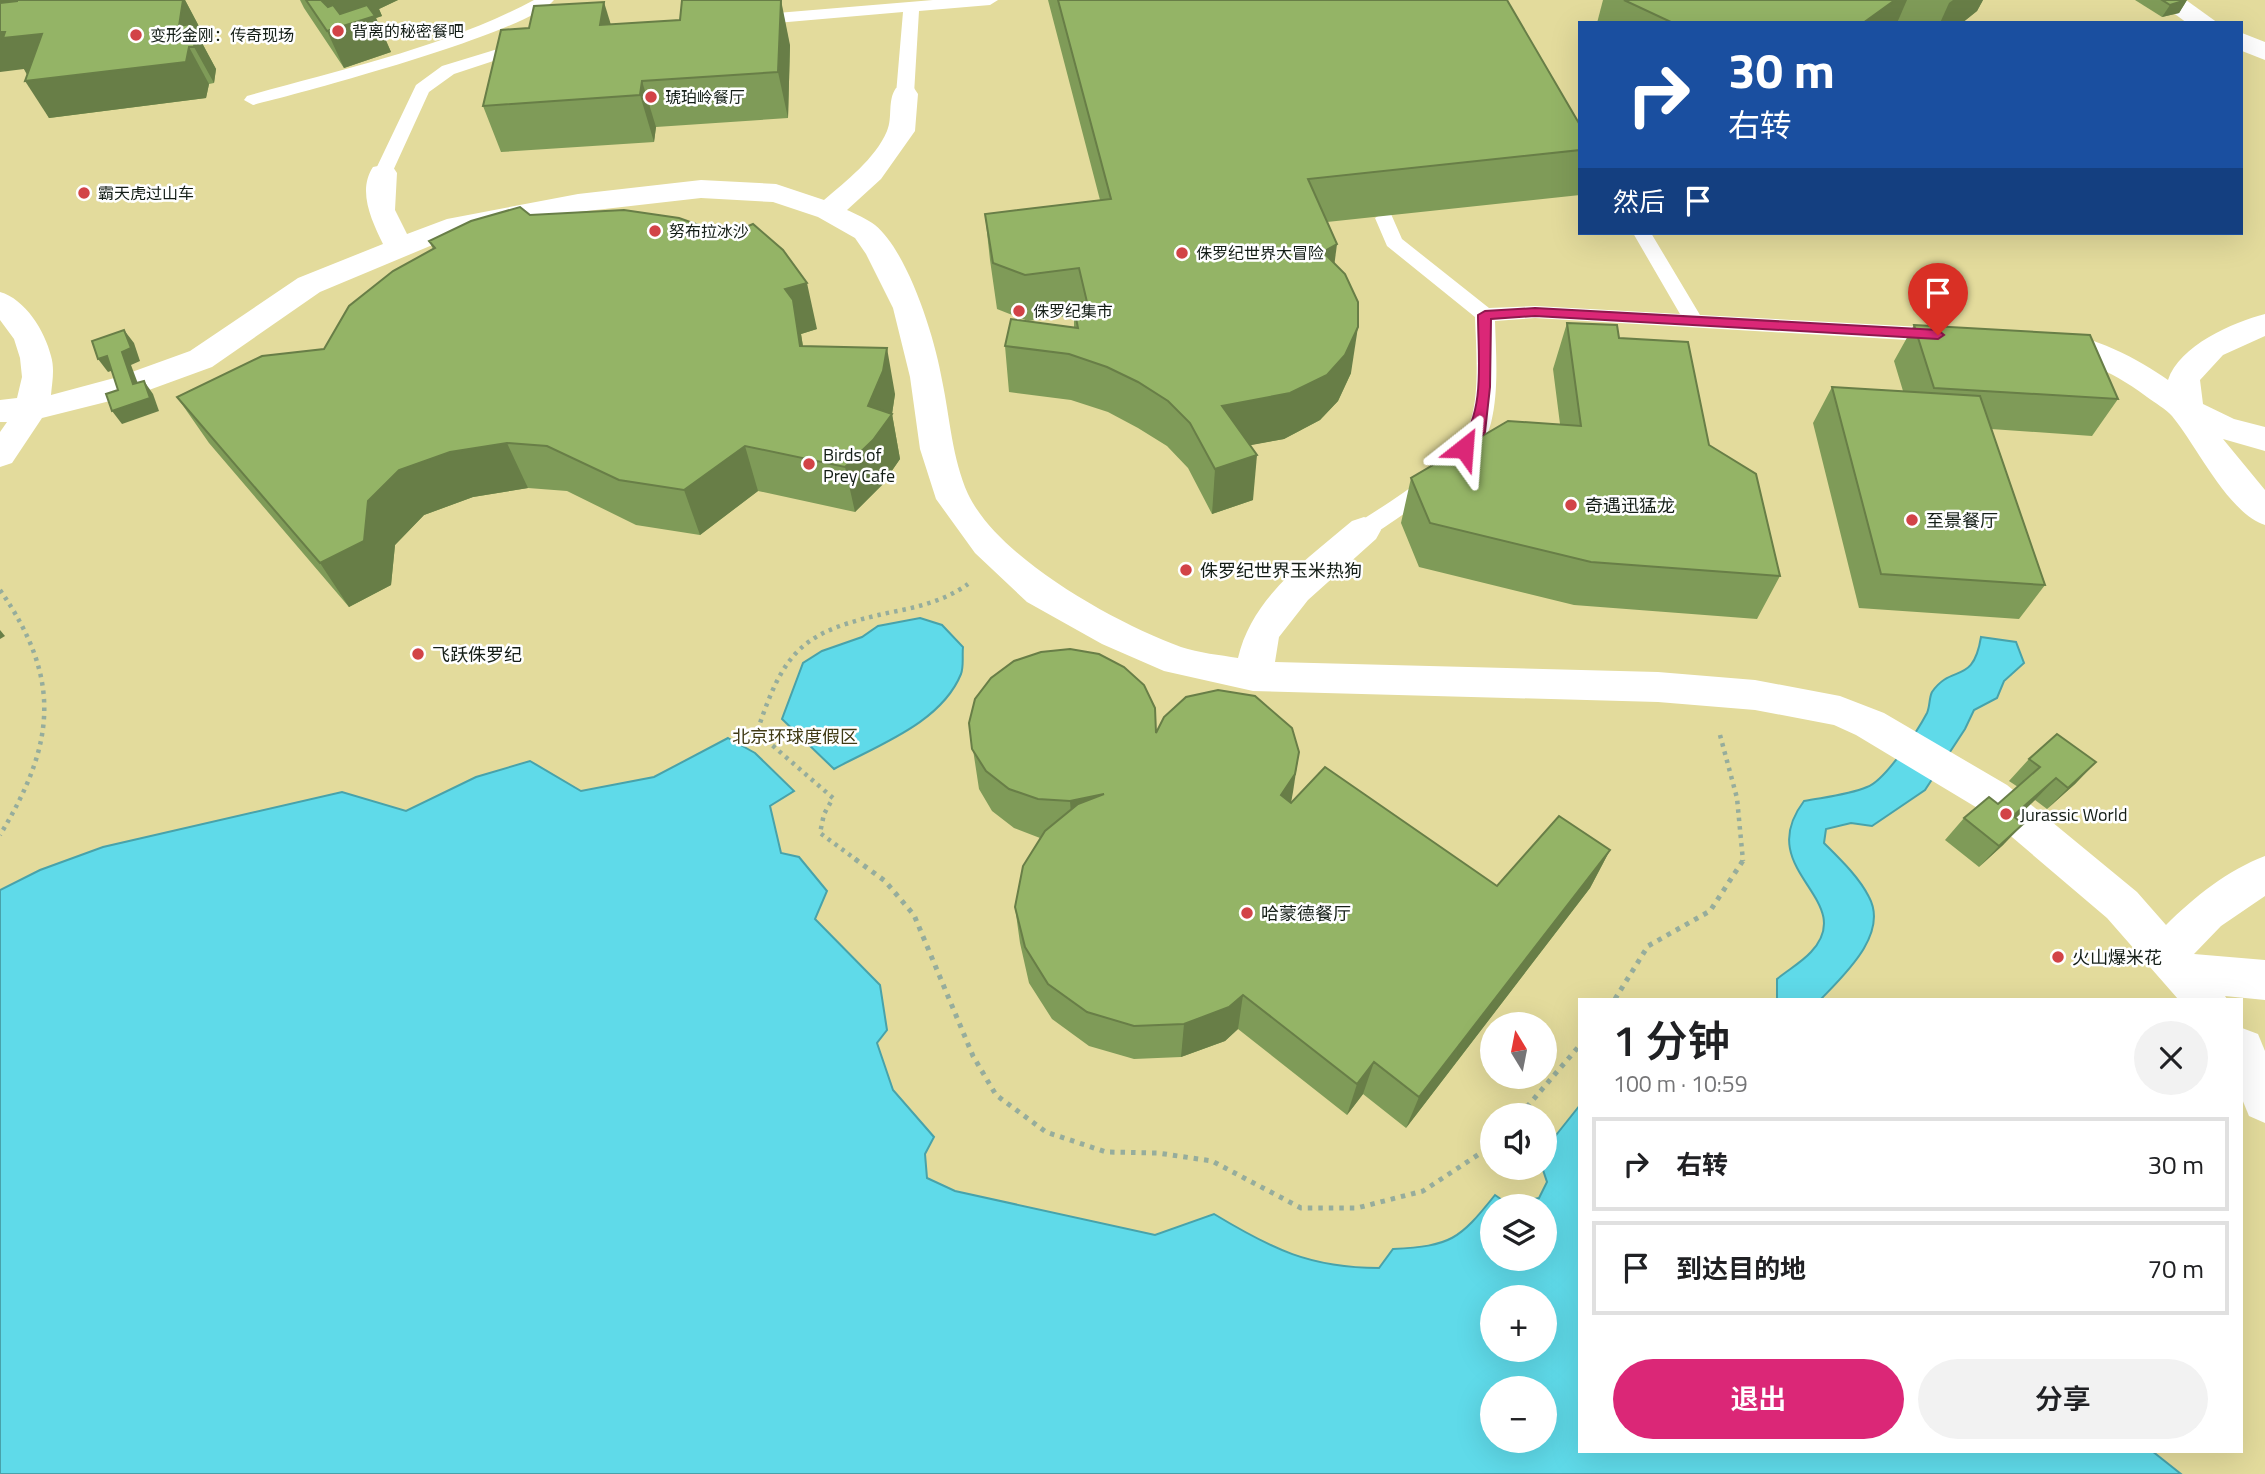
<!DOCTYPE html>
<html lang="zh">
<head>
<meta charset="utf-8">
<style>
	body { margin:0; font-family:"Titillium Web","Noto Sans SC",sans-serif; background:#f2f2f2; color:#202124; height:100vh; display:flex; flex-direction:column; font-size:26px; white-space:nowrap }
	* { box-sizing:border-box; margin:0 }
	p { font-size:23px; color:#757577 }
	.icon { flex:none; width:38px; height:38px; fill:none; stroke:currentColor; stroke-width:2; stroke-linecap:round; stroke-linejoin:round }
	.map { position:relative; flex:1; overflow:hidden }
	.panel { position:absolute; left:1578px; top:998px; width:665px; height:455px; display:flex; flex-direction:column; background:#fff; border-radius:0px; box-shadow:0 7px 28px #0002 }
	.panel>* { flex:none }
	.hud { position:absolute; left:1578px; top:21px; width:665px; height:214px; border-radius:0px; box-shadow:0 7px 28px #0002; background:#1a4fa0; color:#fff; overflow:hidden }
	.needle { width:46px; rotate:350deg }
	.fabs { position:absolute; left:1480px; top:1012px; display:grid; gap:14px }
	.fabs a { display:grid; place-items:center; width:77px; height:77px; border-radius:50%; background:#fff; box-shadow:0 7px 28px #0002; font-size:35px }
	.pin { position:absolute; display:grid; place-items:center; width:60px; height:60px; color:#fff; margin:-72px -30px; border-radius:50% 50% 50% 0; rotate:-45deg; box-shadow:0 0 7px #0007 }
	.pin .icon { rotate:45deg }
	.me { position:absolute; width:77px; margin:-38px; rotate:28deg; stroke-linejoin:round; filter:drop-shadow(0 0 5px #0008) }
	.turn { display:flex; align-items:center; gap:24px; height:147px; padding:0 35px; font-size:32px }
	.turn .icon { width:91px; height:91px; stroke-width:2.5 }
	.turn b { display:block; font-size:49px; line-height:60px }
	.then { display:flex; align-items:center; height:66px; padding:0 35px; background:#0003; gap:14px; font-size:26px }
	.round { display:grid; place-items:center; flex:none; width:74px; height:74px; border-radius:37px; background:#f2f2f2 }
	.overview { display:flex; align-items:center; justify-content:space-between; height:119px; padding:0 35px }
	h1 { font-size:42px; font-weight:600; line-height:52px }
	.primary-button { display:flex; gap:14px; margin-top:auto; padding:14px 35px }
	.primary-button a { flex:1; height:80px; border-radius:42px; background:#db2777; color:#fff; font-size:28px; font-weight:600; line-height:80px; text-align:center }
	.primary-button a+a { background:#f2f2f2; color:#202124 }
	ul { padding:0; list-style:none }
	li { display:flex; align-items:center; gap:21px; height:94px; margin:0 14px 10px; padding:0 21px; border:4px solid #e0e0e0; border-radius:0px }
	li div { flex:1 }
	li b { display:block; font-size:26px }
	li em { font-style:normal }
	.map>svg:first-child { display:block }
	.green { fill:#e3db9c; fill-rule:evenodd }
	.water { fill:#5fdae9; stroke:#48a2aa; stroke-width:2; fill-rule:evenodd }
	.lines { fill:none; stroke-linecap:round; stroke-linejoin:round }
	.path-far1 { stroke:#96ad9c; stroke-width:4.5; stroke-dasharray:3.5 5; stroke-linecap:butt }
	.path { stroke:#96ad9c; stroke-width:5; stroke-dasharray:4.5 6; stroke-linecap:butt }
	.lane { fill:#fff; fill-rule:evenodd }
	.street { fill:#fff; fill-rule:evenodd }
	.wall { fill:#7f9b58 }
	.shaded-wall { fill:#687e47 }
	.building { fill:#94b466; stroke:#687e47; stroke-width:2 }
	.route { fill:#db2777; stroke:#8e194d; stroke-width:2 }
	.poi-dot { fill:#d24347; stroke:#fff; stroke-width:2.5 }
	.labels { text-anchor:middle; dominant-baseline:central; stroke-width:5; stroke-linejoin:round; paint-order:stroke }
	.far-poi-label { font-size:16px; fill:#141e17; stroke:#fff; text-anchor:start }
	.poi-label { font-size:18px; fill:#141e17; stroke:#fff; text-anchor:start }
	.park-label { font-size:18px; fill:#413b15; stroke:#fff }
</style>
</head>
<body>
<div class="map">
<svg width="2265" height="1474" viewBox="0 0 2265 1474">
	<rect width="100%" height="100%" fill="#d2eed9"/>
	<path class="green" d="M0,0H2265V1474H0ZM1580,23H2242V233H1580ZM1580,999H2242V1451H1580ZM1493,1024H1545V1076H1493ZM1493,1115H1545V1167H1493ZM1493,1206H1545V1258H1493ZM1493,1297H1545V1349H1493ZM1493,1388H1545V1440H1493Z"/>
	<g class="water">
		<path d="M920,618L942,625L963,647C962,655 964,666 961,674C941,723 878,745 834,769L782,719L803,663L822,651L862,637L878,626Z"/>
		<path d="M1981,637L2016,642L2024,663L2004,681L1997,698L1974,710L1965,729L1925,790L1872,826L1851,823L1826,829L1824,843C1840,859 1859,877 1869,897C1889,934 1844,975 1821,999H1777V979C1788,970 1802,962 1811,952C1860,899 1751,871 1804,801C1825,797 1848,795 1867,787C1885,781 1918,730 1927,713C1930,706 1929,698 1932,692C1952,663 1973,686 1981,637Z"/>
		<path d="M728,738L755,753L794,791L770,806L781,853L799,857L827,891L815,919L880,985L887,1030L877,1043L893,1090L934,1137L925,1154L927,1178L955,1191L1155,1235L1214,1214C1272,1249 1310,1268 1379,1268L1393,1249C1451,1246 1459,1240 1495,1195L1508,1204L1539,1198L1547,1182L1542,1167H1545V1149L1580,1105V1451H2152L2181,1474H0V890L40,870L103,847L342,792L406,811L476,777L530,761L581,791L654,777ZM1493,1206H1545V1258H1493ZM1493,1297H1545V1349H1493ZM1493,1388H1545V1440H1493Z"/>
	</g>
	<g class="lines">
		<g class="path-far1">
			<path d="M0,590C62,679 56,743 0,835"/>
			<path d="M1720,735L1737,798L1743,861"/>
			<path d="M858,861L820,833L824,814L833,798L757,732C785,647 804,631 892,612C919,607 946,600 968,584"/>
		</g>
		<g class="path">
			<path d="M855,859L885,881L914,915L973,1056L996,1095L1046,1132L1106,1152L1158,1153L1212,1161L1301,1208H1357L1423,1191L1493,1145"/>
			<path d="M1615,999L1648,946L1710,911L1744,859"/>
			<path d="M1520,1115L1580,1045"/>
		</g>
		<g class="lane">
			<path d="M534,0H554C526,33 305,92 253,105L244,100L247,96C343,69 446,47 534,0Z"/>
			<path d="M933,0H998L990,5L919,11L914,94L905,99L896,94L903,12L754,25L746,20L754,15Z"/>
			<path d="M527,40L535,45L533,48L454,74L429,92L392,173L389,177H377L374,173L416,85L442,66Z"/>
			<path d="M1384,212L1391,214L1402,239L1489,308L1535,306L1680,314L1633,233H1651L1700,315L1941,328L1951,335L1941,342L1535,318L1495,321C1496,354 1499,391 1491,423C1479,470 1409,509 1372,536H1356L1353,530L1356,524C1390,501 1449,468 1467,430C1481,402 1476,348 1475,317L1387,246L1375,218Z"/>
		</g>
		<g class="street">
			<path d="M2156,0H2186L2218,23H2187Z"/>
			<path d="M2242,33L2265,42V60L2242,51Z"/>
			<path d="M905,86L914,88L918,94L915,131L881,179L847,210C856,214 867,219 875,225C908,252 935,338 942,380C950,418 952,458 968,494C999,559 1115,623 1181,647C1199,653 1220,655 1238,658C1252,597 1306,560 1352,521L1364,517L1376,521L1381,530L1376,539L1308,600L1279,637L1275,662L1658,672L1755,680L1840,696L1884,713L2007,785L2137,892L2166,925C2194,897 2228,870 2265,856V896L2221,926L2194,954L2265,960V1000L2225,996L2227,999H2178L2107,918L1979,809L1856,735L1834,725L1755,710L1658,702L1253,691L1164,671L1102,644L1027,602L975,553L936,499L920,449L910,377L893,308L866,254L855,238L818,217L773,202L701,198L578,212L454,236L320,292L212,367L138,394L42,418L12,463L0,467V432L7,422H0V400L17,398L22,377L20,358L14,339L0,320V292C25,299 45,331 51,356C55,369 52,383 51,395L118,377L190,351L298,278L383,244C372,221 357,191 373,167L383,165L393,167L397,173L395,210L407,234L447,219L578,194L701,180L776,184L824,200C846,181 875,159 887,131C893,117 887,101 896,88Z"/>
			<path d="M2265,314V336L2223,355L2200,380L2203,404L2234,419L2265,427V451L2223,439L2265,490V525C2228,513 2197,446 2172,416C2166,409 2155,403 2147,397C2104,365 2085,363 2035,349L2030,342L2035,335C2074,324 2137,358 2168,380C2179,346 2233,322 2265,314Z"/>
			<path d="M2242,1028L2258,1034L2265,1051V1123L2249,1116L2242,1099Z"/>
		</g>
	</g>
	<g class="wall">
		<path d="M0,0H185L203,34L202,43L216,69L214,83L209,84L206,98L49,118L24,69Z"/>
		<path d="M300,0H398L379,9L382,16L376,18L391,52L344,68L304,8Z"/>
		<path d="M1048,0H1507L1580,125V195L1327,222L1351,373L1338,401L1320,420L1284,439L1250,445L1253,500L1212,514L1188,468L1167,446L1138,428L1108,412L1071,400L1009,392L1005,346L1074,328V315L1028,321L997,309L990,260L985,214L1100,200Z"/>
		<path d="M1603,0H1983L1977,11L1962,23H1597Z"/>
		<path d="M2135,0H2187L2179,13L2162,17Z"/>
		<path d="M611,24L790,45L788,118L656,127L654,142L501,152L483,106Z"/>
		<path d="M530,215L817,329L801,334L803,346L895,394L892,414L900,459L882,485L855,512L758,491L700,535L636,525L567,491L528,488L473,497L424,515L395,545L391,585L349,607L209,443L177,397L324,349L433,249L429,241Z"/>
		<path d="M1567,323L1619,338L1709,445L1780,576L1757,619L1574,605L1419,567L1401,523L1411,478L1560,424L1553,369Z"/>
		<path d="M1914,325L2118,399L2092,436L1991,429L2045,585L2019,619L1859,608L1813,423L1832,387L1903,391L1894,361Z"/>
		<path d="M969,723L1156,733L1291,803L1497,886L1610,850L1590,888L1406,1128L1363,1094L1347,1115L1238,1029L1225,1041L1181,1057L1134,1059L1089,1046L1052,1019L1029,983L1020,943L1015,907L1040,838L1014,828L992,811L979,789Z"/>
		<path d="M2029,759L2096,762L2075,784L2047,809L2035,800L2016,818L2023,824L2003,845L1979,867L1945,840L1964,818L1998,804L2018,787L2009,781Z"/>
	</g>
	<g class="shaded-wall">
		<path d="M0,0H53L0,13Z"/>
		<path d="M183,0H185L203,34L202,43L216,69L214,83L194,47L179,26Z"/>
		<path d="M324,0H398L379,9L382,16L376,18L391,52L344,68L327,31L322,1Z"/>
		<path d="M781,0L790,45L788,118L778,72Z"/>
		<path d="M1895,0H1907L1897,23H1863Z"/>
		<path d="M1953,0H1983L1977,11L1962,23H1940L1949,3Z"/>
		<path d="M2187,0L2179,13L2162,17L2170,5Z"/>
		<path d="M604,2L618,48L600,25Z"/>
		<path d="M0,32L42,34L27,74L24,69L0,72Z"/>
		<path d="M189,47L209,84L206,98L49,118L25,81Z"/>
		<path d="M642,81L656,127L654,142L640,95Z"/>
		<path d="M1337,244L1331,291L1323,252Z"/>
		<path d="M807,283L817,329L801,334L810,392L785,289Z"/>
		<path d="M1358,327L1351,373L1338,401L1320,420L1284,439L1219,451L1222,406Z"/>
		<path d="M124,330L134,343L140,361L131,365L143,397L133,384L122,352Z"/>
		<path d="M887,348L895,394L892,414L900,459L882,485L855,512L845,467L868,406Z"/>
		<path d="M107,356L117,369L108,372L98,359Z"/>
		<path d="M144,381L153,394L159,411L122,424L112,411Z"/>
		<path d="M507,443L528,488L473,497L424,515L395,545L391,585L349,607L320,563L368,501L399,470L450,452Z"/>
		<path d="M745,446L758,491L700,535L684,490Z"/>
		<path d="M1257,455L1253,500L1212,514L1215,469Z"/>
		<path d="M0,630L5,636L0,639Z"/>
		<path d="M1299,752L1293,792L1289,814L1281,795Z"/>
		<path d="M2096,762L2075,784L2047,809L2068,788Z"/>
		<path d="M2056,778L2035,800L1994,838L2013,816Z"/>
		<path d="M1104,794L1073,840L1070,801Z"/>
		<path d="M2023,824L2003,845L1979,867L1999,846Z"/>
		<path d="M1610,850L1590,888L1406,1128L1419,1097Z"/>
		<path d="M1243,995L1238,1029L1225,1041L1181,1057L1184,1024Z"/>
		<path d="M1374,1062L1363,1094L1347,1115L1357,1084Z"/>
	</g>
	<g class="building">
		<path d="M17,0H183L179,26L191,24V33L196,32L194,47H189L186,62L25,81L42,34L3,38L5,32H0V3L17,1Z"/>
		<path d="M306,0H324L322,1L328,7L333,5L340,14L367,5L375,16L327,31Z"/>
		<path d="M682,0H781L778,72L642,81L640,95L483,106L501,30L529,28L534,6L604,2L600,25L680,20Z"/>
		<path d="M1058,0H1507L1580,125V150L1308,179L1337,244L1323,252L1345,274L1358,302V327L1345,355L1327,375L1290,393L1222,406L1257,455L1215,469L1190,423L1168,401L1138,382L1107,367L1069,354L1005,346L1011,319L1078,328L1073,303L1087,302L1079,268L1025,275L993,263L985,214L1111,199Z"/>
		<path d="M1624,0H1895L1863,23H1673Z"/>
		<path d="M2162,0H2186L2170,5Z"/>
		<path d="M520,207L530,215L624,210L679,218L727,235L753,224L783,250L807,283L785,289L793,300L800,346L887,348L883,371L868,406L892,414L873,440L845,467L745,446L684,490L619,480L547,446L507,443L450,452L399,470L368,501L364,541L320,563L177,397L262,356L324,349L349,306L393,271L435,248L429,241L471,221Z"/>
		<path d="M1567,323L1617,325L1619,338L1688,342L1709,445L1756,474L1780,576L1591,562L1430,523L1411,478L1508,421L1581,426Z"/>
		<path d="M1914,325L2090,335L2118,399L1934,388Z"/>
		<path d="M124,330L131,348L122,352L133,384L144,381L150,398L112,411L106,394L118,390L107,356L98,359L92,341Z"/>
		<path d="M1832,387L1980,396L2045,585L1881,574Z"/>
		<path d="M1070,649L1099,654L1124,667L1144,685L1155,708L1156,733L1164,717L1186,697L1218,690L1255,696L1292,728L1299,752L1295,774L1281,795L1291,803L1325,767L1497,886L1559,816L1610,850L1419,1097L1374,1062L1357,1084L1243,995L1229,1007L1184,1024L1134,1026L1087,1012L1048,984L1025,947L1015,907L1023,866L1045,831L1078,804L1104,794L1070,801L1038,799L1009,789L986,771L972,749L969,723L975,699L991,678L1014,661L1041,652Z"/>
		<path d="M2057,734L2096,762L2068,788L2056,778L2013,816L2023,824L1999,846L1964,818L1989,797L1998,804L2040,767L2029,759Z"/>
	</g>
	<path class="route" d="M1535,308L1938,330L1944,335L1938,339L1535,316L1491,319L1490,387L1485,432L1469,451H1459V444C1486,413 1478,355 1478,315L1485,311Z"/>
	<g class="poi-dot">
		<circle cx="338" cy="31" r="7"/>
		<circle cx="136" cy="35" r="7"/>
		<circle cx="651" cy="97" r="7"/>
		<circle cx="84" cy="193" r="7"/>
		<circle cx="655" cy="231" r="7"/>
		<circle cx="1182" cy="253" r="7"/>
		<circle cx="1019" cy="311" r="7"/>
		<circle cx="809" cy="464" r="7"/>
		<circle cx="1571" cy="505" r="7"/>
		<circle cx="1912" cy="520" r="7"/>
		<circle cx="1186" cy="570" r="7"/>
		<circle cx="418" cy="654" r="7"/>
		<circle cx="2006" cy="814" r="7"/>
		<circle cx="1247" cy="913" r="7"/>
		<circle cx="2058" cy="957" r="7"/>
	</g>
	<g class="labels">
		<g class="far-poi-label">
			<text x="352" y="31">背离的秘密餐吧</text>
			<text x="150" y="35">变形金刚：传奇现场</text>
			<text x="665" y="97">琥珀岭餐厅</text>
			<text x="98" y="193">霸天虎过山车</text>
			<text x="669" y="231">努布拉冰沙</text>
			<text x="1196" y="253">侏罗纪世界大冒险</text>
			<text x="1033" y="311">侏罗纪集市</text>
		</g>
		<g class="poi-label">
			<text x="823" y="454">Birds of<tspan x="823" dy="21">Prey Cafe</tspan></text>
			<text x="1585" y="505">奇遇迅猛龙</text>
			<text x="1926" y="520">至景餐厅</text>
			<text x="1200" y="570">侏罗纪世界玉米热狗</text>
			<text x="432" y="654">飞跃侏罗纪</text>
			<text x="2020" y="814">Jurassic World</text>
			<text x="1261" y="913">哈蒙德餐厅</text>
			<text x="2072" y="957">火山爆米花</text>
		</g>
		<g class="park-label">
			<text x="795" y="736">北京环球度假区</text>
		</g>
	</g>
</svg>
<div class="fabs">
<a><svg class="needle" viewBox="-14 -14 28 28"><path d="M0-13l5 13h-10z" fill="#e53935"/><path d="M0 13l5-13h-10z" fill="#757577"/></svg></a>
<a><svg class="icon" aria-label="sound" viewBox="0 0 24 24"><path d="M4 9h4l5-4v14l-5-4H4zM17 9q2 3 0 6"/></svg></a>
<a><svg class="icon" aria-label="layers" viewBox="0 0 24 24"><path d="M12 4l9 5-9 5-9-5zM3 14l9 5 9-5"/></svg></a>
<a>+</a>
<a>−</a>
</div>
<div class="pin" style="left:1938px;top:335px;background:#d93025"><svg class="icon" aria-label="arrive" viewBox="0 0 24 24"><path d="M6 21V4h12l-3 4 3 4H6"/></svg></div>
<svg class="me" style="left:1464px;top:448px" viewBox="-20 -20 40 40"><path d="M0-17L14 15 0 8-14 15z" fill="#db2777" stroke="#fff" stroke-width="4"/></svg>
<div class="hud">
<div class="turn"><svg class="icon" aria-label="right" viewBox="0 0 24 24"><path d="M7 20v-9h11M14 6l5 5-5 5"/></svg><div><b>30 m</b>右转</div></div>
<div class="then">然后<svg class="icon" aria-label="arrive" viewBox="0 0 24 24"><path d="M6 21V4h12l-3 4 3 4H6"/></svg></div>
</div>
<section class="panel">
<div class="overview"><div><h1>1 分钟</h1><p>100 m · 10:59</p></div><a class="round"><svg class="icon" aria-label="close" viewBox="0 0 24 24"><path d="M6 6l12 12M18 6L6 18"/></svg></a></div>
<ul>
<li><svg class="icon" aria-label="right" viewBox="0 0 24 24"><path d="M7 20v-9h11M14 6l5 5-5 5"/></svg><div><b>右转</b></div><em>30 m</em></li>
<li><svg class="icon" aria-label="arrive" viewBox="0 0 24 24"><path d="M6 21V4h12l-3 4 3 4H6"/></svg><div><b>到达目的地</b></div><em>70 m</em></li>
</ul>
<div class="primary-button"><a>退出</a><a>分享</a></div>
</section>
</div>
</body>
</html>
